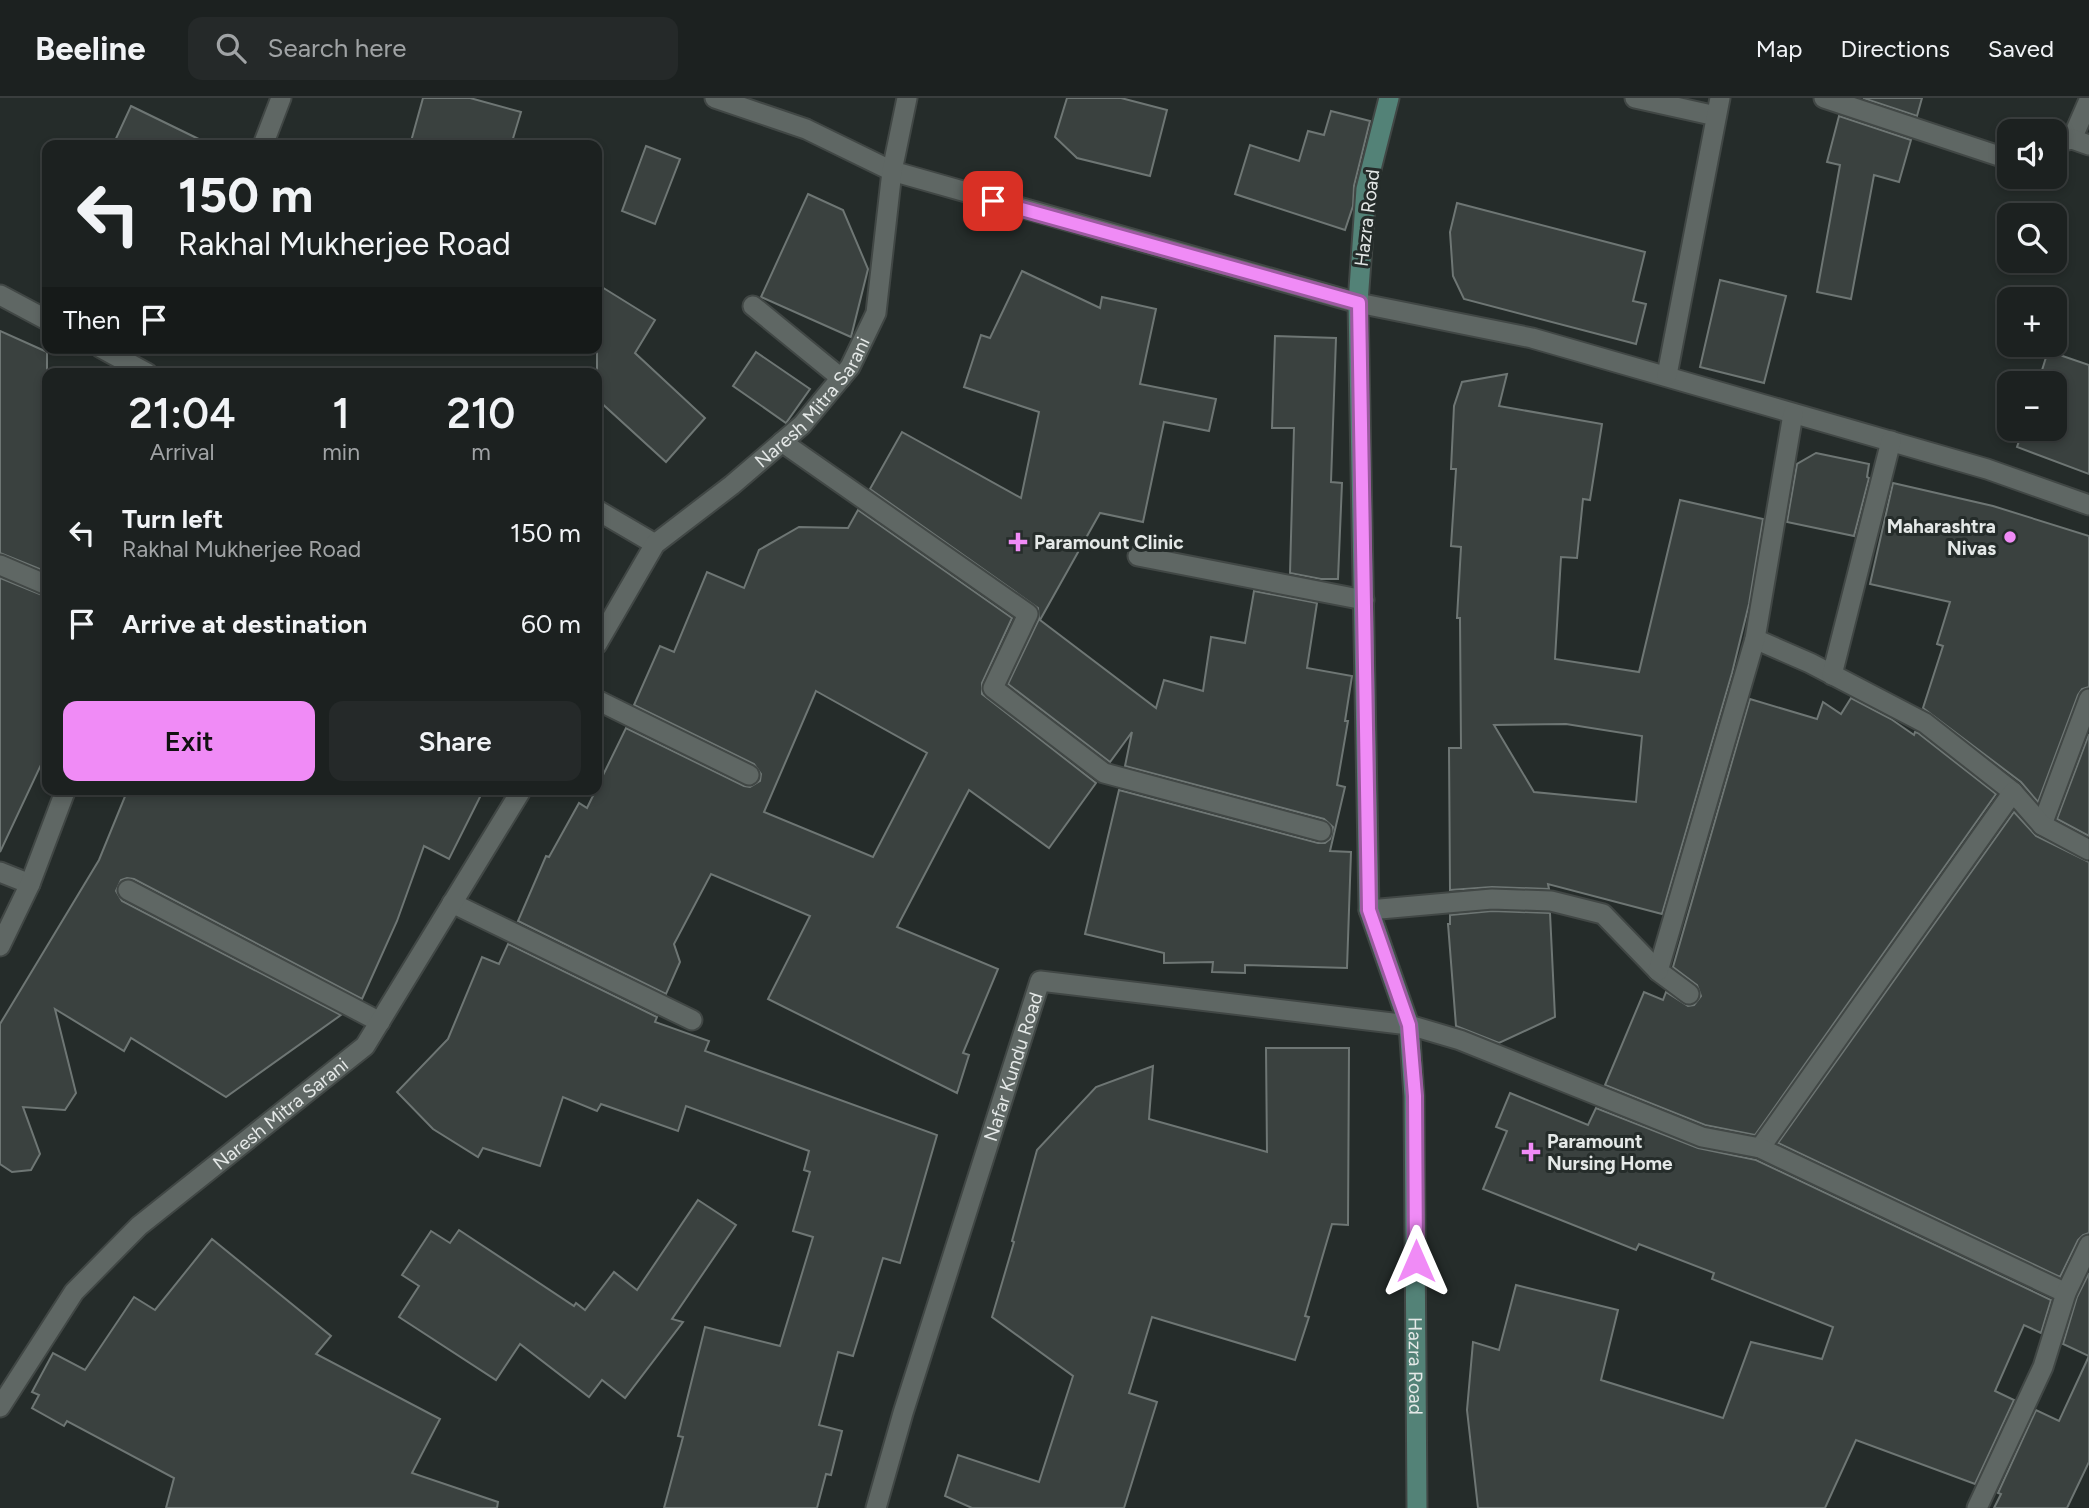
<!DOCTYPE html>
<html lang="en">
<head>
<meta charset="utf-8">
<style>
	body { margin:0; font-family:Figtree,sans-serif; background:#252929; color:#f1f3f6; height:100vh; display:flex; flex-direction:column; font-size:26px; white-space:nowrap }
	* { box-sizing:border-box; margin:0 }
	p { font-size:23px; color:#a0a3a5 }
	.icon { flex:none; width:38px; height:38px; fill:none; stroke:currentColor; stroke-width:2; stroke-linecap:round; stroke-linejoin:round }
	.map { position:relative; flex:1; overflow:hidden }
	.sheet { position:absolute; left:42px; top:270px; width:560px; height:427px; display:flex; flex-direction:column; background:#1c2120; border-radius:14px; box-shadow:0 4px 10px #0003,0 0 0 2px #3a3e3e }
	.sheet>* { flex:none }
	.hud { position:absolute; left:42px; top:42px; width:560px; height:214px; border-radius:14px; box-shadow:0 4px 10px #0003,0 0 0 2px #3a3e3e; background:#1c2120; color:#f1f3f6; overflow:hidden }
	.buttons { position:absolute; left:1997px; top:21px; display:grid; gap:14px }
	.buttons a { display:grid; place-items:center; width:70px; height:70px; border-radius:14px; background:#1c2120; box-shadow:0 4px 10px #0003,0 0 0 2px #3a3e3e; font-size:35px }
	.pin { position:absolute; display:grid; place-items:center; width:60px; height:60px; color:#fff; margin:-30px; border-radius:14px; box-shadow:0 4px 10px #0006 }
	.me { position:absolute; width:77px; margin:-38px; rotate:0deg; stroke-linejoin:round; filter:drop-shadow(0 0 5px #0008) }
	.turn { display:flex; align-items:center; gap:24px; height:147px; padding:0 21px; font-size:32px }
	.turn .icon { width:91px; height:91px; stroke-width:2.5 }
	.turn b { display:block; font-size:49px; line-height:60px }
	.then { display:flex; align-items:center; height:66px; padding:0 21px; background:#0003; gap:14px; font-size:26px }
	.eta { display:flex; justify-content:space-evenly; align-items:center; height:119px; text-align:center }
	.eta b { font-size:42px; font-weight:600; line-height:49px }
	.action { display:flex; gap:14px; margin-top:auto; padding:14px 21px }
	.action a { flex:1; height:80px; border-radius:14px; background:#f08bf6; color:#111; font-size:28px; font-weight:600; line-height:80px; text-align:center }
	.action a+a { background:#252929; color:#f1f3f6 }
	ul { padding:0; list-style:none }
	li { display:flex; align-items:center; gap:21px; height:91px; padding:0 21px }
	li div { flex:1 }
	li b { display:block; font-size:26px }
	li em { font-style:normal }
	header { display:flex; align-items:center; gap:42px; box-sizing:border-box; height:98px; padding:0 35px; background:#1c2120; border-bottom:2px solid #3a3e3e }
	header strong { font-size:33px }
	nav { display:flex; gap:38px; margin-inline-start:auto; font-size:24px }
	.search { width:490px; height:63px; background:#252929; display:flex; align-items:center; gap:18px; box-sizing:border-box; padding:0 24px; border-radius:14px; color:#a0a3a5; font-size:26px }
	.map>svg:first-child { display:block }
	.building { fill:#3a413f; stroke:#6e7674; stroke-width:2; fill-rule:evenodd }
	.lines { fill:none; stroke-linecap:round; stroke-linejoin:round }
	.minor-casing { stroke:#414745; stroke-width:23 }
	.secondary-casing { stroke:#414745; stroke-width:23 }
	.minor { stroke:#5f6764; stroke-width:19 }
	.secondary { stroke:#538277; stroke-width:19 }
	.route-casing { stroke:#9c5aa0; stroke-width:18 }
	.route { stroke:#f08bf6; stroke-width:12 }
	.poi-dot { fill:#f08bf6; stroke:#252c2a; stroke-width:2.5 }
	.labels { text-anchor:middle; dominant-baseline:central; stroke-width:6; stroke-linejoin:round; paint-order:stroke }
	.street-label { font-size:19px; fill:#e4e8e7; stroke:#252c2a }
	.poi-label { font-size:19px; font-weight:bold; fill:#e4e8e7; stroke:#252c2a; text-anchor:start }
</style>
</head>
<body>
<header>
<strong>Beeline</strong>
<div class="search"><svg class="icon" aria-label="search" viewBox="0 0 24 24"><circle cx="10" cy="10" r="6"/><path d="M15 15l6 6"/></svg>Search here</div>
<nav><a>Map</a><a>Directions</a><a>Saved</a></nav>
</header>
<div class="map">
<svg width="2089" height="1410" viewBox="0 0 2089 1410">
	<rect width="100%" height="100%" fill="#252c2a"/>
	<g class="building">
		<path d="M423,0H470L521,14L511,47H410Z"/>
		<path d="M1067,0H1121L1167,12L1150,78L1077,60L1055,39Z"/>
		<path d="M1863,0H1922L1917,18Z"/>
		<path d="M131,8L211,47H113Z"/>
		<path d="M1331,13L1370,23L1354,88L1353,108L1345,132L1235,96L1250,47L1299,63L1308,33L1324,37Z"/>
		<path d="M1839,18L1911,42L1899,84L1874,77L1851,201L1817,194L1840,67L1827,64Z"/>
		<path d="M646,48L680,61L655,126L622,113Z"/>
		<path d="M808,96L843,112L868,171L851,239L761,199Z"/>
		<path d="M1457,105L1645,154L1633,203L1646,206L1636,246L1464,201L1453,178L1450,134Z"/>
		<path d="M1022,173L1100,210L1102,199L1156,211L1140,286L1216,301L1209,333L1164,324L1143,424L1100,415L1040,522L1156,610L1164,582L1203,593L1211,539L1245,545L1254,493L1317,505L1307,570L1352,578L1345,623H1348L1337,687L1345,689L1330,753L1351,754L1347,870L1245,867V875L1212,874L1213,864L1164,865V855L1085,836L1119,692L1318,745H1325L1330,741L1333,729L1324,721L1125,668L1132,634L1110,664L1008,586L1039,521L1038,510L870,391L902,334L1021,400L1039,314L964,289L981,237L990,240Z"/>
		<path d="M1720,182L1786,198L1764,285L1700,269Z"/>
		<path d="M597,186L655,222L635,255L705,320L666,364L597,301Z"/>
		<path d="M0,233L47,254V474L0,455Z"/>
		<path d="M1275,238L1336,240L1331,384L1342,385L1338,481H1321L1290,475L1294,330H1272Z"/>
		<path d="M2048,253L2089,267V376L2017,349L2023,331H2054V285H2038Z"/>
		<path d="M756,254L810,291L786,325L733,288Z"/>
		<path d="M1507,276L1499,308L1602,326L1590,402L1583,401L1577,460L1561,459L1555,561L1639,574L1680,402L1763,421L1749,506L1732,575L1662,816L1548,786L1549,791L1492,789L1450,792L1449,650H1461L1460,520H1457L1461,449L1451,448L1456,371H1451L1454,308L1462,284ZM1566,626L1642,638L1636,704L1534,694L1494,627Z"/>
		<path d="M1816,355L1869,366L1867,379L1869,380L1854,438L1787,424L1797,366Z"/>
		<path d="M1893,385L1993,408L2089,438V589L2082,591L2078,597L2038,704L2021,684L1923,610L1943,548L1937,546L1950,504L1870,486Z"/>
		<path d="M858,412L1012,520L982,585V596L1096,685L1049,750L969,692L897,829L998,871L963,955L969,957L957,995L768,901L810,818L711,776L674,846L680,864L666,896L518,823L546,758L549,759L579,705L587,710L626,630L744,688L750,689L760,683L761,676L754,666L634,607L660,548L674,554L707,474L744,490L759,452L799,429L848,430ZM816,593L927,655L873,759L764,714Z"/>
		<path d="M0,480L47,499V654L0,754Z"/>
		<path d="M1851,600L1891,621L1914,637L1915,634L1918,635L1996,696L1755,1037L1705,1027L1605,987L1644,894L1663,902L1666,894L1688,908L1694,907L1701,898L1697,887L1673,869L1750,601L1817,621L1823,604L1841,616Z"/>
		<path d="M2089,636V738L2057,721Z"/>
		<path d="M128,691H484L449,761L424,748L397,823L362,901L134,781L127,780L121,782L116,793L122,803L341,917L226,999L131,940L124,953L55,911L76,995L65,1012L23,1009L40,1056L31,1072L12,1074L0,1066V926L99,762Z"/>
		<path d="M2014,714L2036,738L2089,764V1135L2083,1137L2078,1142L2060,1179L1778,1045Z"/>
		<path d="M1492,813L1550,815L1555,919L1499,945L1456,928L1448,826H1450V817Z"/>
		<path d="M508,846L657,919L655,924L709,943L705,953L937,1037L900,1165L883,1160L853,1258L838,1254L819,1327L842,1333L831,1377L826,1376L817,1410H664L683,1339L678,1338L705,1229L780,1248L813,1139L793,1133L810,1074L804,1072L809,1053L686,1008L678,1033L601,1006L597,1013L563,999L540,1068L483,1050L478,1059L433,1031L397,994L448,941L482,859L499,866Z"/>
		<path d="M1266,950H1349L1348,1127L1332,1126L1305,1218L1309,1219L1295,1262L1152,1219L1129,1295L1157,1304L1124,1410H972L945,1398L958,1357L1039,1384L1073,1278L992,1219L1014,1144L1012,1143L1037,1052L1096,989L1153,968L1149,1021L1267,1054Z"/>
		<path d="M1510,995L1588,1027L1596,1010L1698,1050L1756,1062L2051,1202L2041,1235L2024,1227L1995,1293L2014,1302L1975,1386L1856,1342L1825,1410H1478L1467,1312L1473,1244L1499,1252L1516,1187L1618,1212L1601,1282L1723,1320L1751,1244L1822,1261L1833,1229L1712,1181L1714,1175L1639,1146L1636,1152L1483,1091L1507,1033L1496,1029Z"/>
		<path d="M698,1102L736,1127L672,1221L683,1224L625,1300L602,1282L589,1299L520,1246L496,1282L399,1219L419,1188L402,1177L431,1133L450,1145L459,1132L574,1208L576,1205L585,1212L614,1174L637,1192Z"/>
		<path d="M212,1141L331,1238L316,1256L440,1321L412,1375L498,1404L497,1410H166L174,1380L67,1323L64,1328L32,1310L39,1297L32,1294L53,1255L85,1272L134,1199L155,1212Z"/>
		<path d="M2089,1175V1364L2067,1410H1994L2001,1396L1998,1395L2036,1312L2059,1323L2089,1258L2063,1246L2077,1199Z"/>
	</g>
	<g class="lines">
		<defs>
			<g id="minor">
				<path d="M715,0L806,31L892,73L1358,205L1532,240L1987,371L2089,407"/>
				<path d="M1635,0L1716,18"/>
				<path d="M1824,0L2002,59L2009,57"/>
				<path d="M2072,41L2089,2"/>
				<path d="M2054,45L2072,41L2089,47"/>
				<path d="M263,47L281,0"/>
				<path d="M0,197L47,222"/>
				<path d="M753,208L841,280"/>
				<path d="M101,250L147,275"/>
				<path d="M1667,277L1720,0"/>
				<path d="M782,344L1028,516L993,590L1104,675L1321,733"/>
				<path d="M597,412L655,446"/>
				<path d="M1138,458L1364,502"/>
				<path d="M0,467L47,487"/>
				<path d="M1755,541L1810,565L1925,625L2013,694"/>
				<path id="s1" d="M597,546L655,446L732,387L802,327L850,269L876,215L892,73L907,0"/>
				<path d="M1832,577L1891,343"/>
				<path d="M597,602L749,677"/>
				<path d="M2042,727L2089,601"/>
				<path d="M0,774L30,786"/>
				<path d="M128,792L380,924"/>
				<path d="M452,805L692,922"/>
				<path d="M1369,812L1492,801L1551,803L1603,816L1658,873L1689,896"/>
				<path d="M0,848L30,786L66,691"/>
				<path d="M1658,873L1755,541L1793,316"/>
				<path d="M1760,1050L2013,694L2042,727L2089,752"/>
				<path id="s2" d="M0,1309L74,1194L139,1128L365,948L522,691"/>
				<path id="s3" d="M876,1410L903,1315L1040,883L1409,927L1460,942L1702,1039L1760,1050L2066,1195"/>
				<path d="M1977,1410L2043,1269L2066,1195L2089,1147"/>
			</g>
			<g id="secondary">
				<path id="s4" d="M1389,0L1366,91L1358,205L1369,812L1409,927L1414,998L1417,1410"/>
			</g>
		</defs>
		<use href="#minor" class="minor-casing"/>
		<use href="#secondary" class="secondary-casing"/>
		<use href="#minor" class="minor"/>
		<use href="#secondary" class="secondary"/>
	</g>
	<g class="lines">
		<defs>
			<path id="route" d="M993,103L1359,205L1369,812L1409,927L1415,998L1416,1163"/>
		</defs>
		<use href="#route" class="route-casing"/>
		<use href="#route" class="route"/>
	</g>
	<g class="poi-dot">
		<circle cx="2010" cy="439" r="7"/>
		<path d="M1014.5 433.5h7v7h7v7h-7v7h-7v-7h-7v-7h7z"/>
		<path d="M1527.5 1043.5h7v7h7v7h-7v7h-7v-7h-7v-7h7z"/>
	</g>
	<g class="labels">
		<g class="street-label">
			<text transform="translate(1367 120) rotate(-83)">Hazra Road</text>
			<text stroke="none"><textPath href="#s1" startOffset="329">Naresh Mitra Sarani</textPath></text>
			<text stroke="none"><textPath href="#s3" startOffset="462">Nafar Kundu Road</textPath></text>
			<text stroke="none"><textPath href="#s2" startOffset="410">Naresh Mitra Sarani</textPath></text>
			<text stroke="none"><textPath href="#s4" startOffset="1278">Hazra Road</textPath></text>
		</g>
		<g class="poi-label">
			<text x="1996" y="428" text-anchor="end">Maharashtra<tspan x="1996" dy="22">Nivas</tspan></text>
			<text x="1034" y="444">Paramount Clinic</text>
			<text x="1547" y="1043">Paramount<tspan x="1547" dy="22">Nursing Home</tspan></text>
		</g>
	</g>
</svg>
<div class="buttons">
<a><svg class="icon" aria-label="sound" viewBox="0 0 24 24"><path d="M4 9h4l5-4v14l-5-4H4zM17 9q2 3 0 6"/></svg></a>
<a><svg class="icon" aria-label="search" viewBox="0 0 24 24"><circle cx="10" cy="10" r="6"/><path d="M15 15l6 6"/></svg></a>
<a>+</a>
<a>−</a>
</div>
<div class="pin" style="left:993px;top:103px;background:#d93025"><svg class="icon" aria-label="arrive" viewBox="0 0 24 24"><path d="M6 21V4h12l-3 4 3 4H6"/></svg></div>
<svg class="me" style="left:1416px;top:1163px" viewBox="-20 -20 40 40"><path d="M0-17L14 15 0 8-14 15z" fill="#f08bf6" stroke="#fff" stroke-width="4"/></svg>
<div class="hud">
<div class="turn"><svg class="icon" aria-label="left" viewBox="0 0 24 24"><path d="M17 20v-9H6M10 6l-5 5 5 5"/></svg><div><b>150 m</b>Rakhal Mukherjee Road</div></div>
<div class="then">Then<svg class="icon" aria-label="arrive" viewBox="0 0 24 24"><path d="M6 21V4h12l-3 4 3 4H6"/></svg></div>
</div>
<section class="sheet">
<div class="eta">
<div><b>21:04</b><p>Arrival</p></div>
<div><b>1</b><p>min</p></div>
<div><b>210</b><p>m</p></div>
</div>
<ul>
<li><svg class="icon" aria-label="left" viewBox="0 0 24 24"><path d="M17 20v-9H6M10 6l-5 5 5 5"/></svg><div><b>Turn left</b><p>Rakhal Mukherjee Road</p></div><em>150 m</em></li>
<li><svg class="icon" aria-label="arrive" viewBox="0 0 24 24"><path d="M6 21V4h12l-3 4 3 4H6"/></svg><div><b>Arrive at destination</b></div><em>60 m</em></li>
</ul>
<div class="action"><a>Exit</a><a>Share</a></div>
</section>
</div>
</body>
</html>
